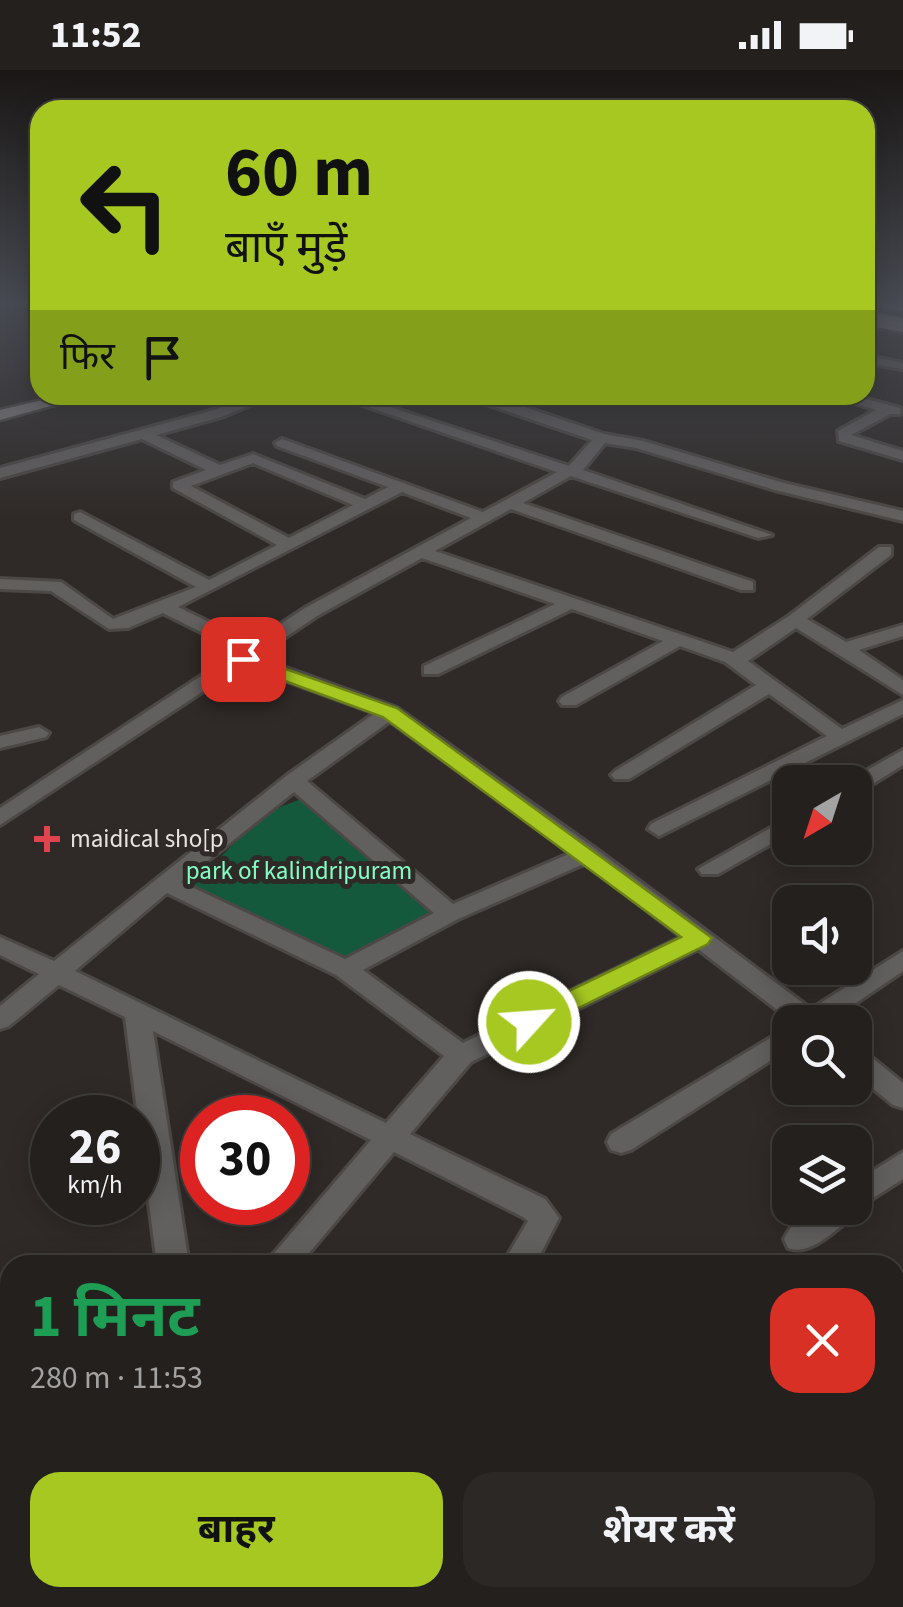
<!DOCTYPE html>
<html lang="hi">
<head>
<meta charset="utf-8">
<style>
	body { margin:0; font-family:"Source Sans 3","Noto Sans Devanagari",sans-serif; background:#2b2826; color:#f1f3f6; height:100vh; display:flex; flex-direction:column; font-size:38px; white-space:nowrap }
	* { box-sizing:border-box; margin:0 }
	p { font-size:32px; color:#a3a3a4 }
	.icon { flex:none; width:55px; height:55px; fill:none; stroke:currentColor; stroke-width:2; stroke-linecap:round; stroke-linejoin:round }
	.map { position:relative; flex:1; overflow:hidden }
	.details { position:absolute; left:0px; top:1185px; width:905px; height:352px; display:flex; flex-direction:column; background:#23201d; border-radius:30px 30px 0 0; box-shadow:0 5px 25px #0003,0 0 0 2px #403e3b }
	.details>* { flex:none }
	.guide { position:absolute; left:30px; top:30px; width:845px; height:305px; border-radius:30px; box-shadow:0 5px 25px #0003,0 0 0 2px #403e3b; background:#a6c821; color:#111; overflow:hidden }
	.needle { width:65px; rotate:219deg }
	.controls { position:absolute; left:772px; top:695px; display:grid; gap:20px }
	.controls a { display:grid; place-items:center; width:100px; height:100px; border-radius:20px; background:#23201d; box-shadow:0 5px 25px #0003,0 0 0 2px #403e3b; font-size:50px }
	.speed { position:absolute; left:30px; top:1025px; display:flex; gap:20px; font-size:50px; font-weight:700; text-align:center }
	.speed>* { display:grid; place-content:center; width:130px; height:130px; border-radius:50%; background:#23201d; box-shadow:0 5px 25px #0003,0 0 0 2px #403e3b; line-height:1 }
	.speed small { font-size:25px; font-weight:400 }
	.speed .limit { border:15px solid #d22; background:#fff; color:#111 }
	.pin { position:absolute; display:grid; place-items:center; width:85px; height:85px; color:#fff; margin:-42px; border-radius:20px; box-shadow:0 5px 15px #0006 }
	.me { position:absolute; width:110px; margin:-55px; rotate:64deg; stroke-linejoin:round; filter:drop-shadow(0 0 8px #0008) }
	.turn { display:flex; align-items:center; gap:35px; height:210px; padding:0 30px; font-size:45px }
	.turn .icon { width:130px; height:130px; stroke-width:2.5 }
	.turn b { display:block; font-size:70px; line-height:85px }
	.then { display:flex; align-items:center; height:95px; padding:0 30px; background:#0003; gap:20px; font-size:38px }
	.round { display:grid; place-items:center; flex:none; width:105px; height:105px; border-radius:30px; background:#2b2826 }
	.headline { display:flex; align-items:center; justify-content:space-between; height:170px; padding:0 30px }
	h1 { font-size:60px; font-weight:700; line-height:75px; color:#1e9e55 }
	.action { display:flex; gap:20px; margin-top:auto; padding:20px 30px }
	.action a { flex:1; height:115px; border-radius:30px; background:#a6c821; color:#111; font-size:40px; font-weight:700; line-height:115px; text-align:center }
	.action a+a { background:#2b2826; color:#f1f3f6 }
	.status { display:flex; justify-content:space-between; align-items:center; height:70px; padding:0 50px; background:#23201d; direction:ltr }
	.status svg { height:28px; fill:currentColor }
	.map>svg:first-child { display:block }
	.green { fill:#15593d }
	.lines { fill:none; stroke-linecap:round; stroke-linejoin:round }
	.minor-casing { stroke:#4c4845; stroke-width:6 }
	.secondary-casing { stroke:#4c4845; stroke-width:5 }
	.primary-casing { stroke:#4c4845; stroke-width:5 }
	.trunk-casing { stroke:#4c4845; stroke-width:4 }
	.minor { fill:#625f5f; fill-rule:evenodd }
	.secondary { fill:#817c7c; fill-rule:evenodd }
	.primary { fill:#999292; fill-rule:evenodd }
	.trunk { fill:#a49c9c; fill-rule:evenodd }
	.route { fill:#a6c821; stroke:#6c8215; stroke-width:2.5 }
	.health-dot { fill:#e0444e; stroke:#2f2a27; stroke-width:4 }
	.labels { text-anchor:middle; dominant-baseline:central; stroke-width:10; stroke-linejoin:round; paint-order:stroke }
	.poi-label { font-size:25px; fill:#e6e3e1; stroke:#2f2a27; text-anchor:start }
	.park-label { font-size:25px; fill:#83fdc3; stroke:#2f2a27 }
</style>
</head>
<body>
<div class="status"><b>11:52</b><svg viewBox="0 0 49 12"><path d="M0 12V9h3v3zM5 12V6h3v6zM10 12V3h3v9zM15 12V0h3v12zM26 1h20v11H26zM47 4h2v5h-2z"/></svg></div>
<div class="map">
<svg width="903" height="1537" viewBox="0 0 903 1537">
	<rect width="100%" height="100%" fill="#2f2a27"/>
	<path class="green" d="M309,726L434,840L341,889L189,820L262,744Z"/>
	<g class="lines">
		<defs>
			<g id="minor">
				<path d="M865,285L903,293V299L865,293Z"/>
				<path d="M255,325H274L224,346L156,365L220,395L253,384L365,429L388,417L277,376L275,373L282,369L483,442L557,402L345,329L357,326L569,396L592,370L480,332L476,325H490L604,364L643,371L784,413L903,441V451L775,420L636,378L605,373L583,400L772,465L758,468L571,406L523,433L753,512V520H741L511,439L435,481L733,582L789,546L879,477H891V485L807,549L846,572L903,555V566L859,580L903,610V625L796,558L748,591L842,659L903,630V644L659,766L648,759L651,754L827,666L769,624L629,709H615L611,705L615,701L756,615L725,592L680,576L576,635H562L559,631L562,627L663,571L572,539L438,604H424V596L555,534L422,488L317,546L256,587L397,638L596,779L811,939L903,881V901L828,952H793L698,879L471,992L410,1064L545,1129L559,1148L535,1195H502L528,1151L523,1147L394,1082L299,1195H264L371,1070L153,961L189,1195H157L125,947L59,915L9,956L0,959V936L39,904L0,885V867L54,891L286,706L375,643L243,595L0,755V738L239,581L163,543L128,558L109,559L51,521L0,519V509L61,512L113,549L196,517L74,450V444L80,442L209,510L277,475L173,418V412L206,400L142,369L0,408V398L214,340ZM253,393L353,435L289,468L191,416ZM402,422L471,448L305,538L252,573L178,537ZM390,651L571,783L453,834L307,711ZM294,722L434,843L345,889L181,812ZM586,793L682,867L463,973L363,900L458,849ZM167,823L336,905L444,986L386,1053L75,901Z"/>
				<path d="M830,325H852L900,338V344H890L851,365L903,381V390L839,371L838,361L876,340Z"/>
				<path d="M39,657L49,663L46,667L0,678V666Z"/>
				<path d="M903,680V695L863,720L855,721V712H846Z"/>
				<path d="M790,747V763L718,804H702L698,799Z"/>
				<path d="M790,956V978L631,1080L621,1083L611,1080L607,1072L611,1064Z"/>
				<path d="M855,979L865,982L903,1013V1038L893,1035L855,1004Z"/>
				<path d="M903,1082V1109L856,1139L853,1147C834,1160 812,1186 788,1178L784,1169C798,1140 826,1138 855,1138V1112Z"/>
				<path d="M10,1484V1522L0,1525V1487Z"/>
				<path d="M193,1528H231L233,1537H195Z"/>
				<path d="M483,1528H522L526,1537H487Z"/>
			</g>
			<path id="secondary" d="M64,325H90L0,350V340Z"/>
			<g id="primary">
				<path d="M880,234H903V241L881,237Z"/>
				<path d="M865,247L903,254V262L865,255Z"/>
			</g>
			<path id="trunk" d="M865,241L903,248V256L865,249Z"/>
		</defs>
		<use href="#minor" class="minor-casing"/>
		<use href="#secondary" class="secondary-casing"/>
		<use href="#primary" class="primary-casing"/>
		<use href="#trunk" class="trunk-casing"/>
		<use href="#minor" class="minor"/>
		<use href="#secondary" class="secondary"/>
		<use href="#primary" class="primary"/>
		<use href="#trunk" class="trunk"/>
	</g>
	<linearGradient id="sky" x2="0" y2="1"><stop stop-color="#1a1715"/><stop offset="0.52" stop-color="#474a52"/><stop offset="1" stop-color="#474a52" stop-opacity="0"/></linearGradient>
	<rect width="903" height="449" fill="url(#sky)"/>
	<path class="route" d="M243,584L397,638L712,868L708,874L538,958H519L515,952L519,945L681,867L383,647L236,593L233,589Z"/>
	<path class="health-dot" d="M42 754h10v10h10v10h-10v10h-10v-10h-10v-10h10z"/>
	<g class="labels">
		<g class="poi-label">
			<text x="70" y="769">maidical sho[p</text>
		</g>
		<g class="park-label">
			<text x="299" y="801">park of kalindripuram</text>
		</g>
	</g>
</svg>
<div class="controls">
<a><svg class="needle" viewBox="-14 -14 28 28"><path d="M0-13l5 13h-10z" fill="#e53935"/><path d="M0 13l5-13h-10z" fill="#a3a3a4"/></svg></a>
<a><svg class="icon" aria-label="sound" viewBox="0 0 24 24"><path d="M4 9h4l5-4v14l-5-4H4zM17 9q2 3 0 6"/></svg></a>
<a><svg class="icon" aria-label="search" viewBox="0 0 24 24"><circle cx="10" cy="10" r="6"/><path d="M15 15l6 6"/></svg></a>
<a><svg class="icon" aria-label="layers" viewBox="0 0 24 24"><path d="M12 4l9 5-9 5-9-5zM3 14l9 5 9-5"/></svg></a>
</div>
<div class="speed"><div>26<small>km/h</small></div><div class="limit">30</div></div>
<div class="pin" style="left:243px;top:589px;background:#d93025"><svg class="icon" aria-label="arrive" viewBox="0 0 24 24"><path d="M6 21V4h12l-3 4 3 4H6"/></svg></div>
<svg class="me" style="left:529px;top:952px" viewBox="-20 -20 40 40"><circle r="17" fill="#a6c821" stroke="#fff" stroke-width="3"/><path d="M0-11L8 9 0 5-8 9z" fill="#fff"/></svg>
<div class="guide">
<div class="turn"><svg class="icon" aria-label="left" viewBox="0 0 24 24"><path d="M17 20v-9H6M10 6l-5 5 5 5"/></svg><div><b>60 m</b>बाएँ मुड़ें</div></div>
<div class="then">फिर<svg class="icon" aria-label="arrive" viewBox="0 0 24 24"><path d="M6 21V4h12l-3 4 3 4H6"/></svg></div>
</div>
<section class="details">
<div class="headline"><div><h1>1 मिनट</h1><p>280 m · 11:53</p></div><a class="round" style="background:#d93025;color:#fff"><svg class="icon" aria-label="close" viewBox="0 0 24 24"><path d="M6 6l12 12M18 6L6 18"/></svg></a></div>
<div class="action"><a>बाहर</a><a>शेयर करें</a></div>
</section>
</div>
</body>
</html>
